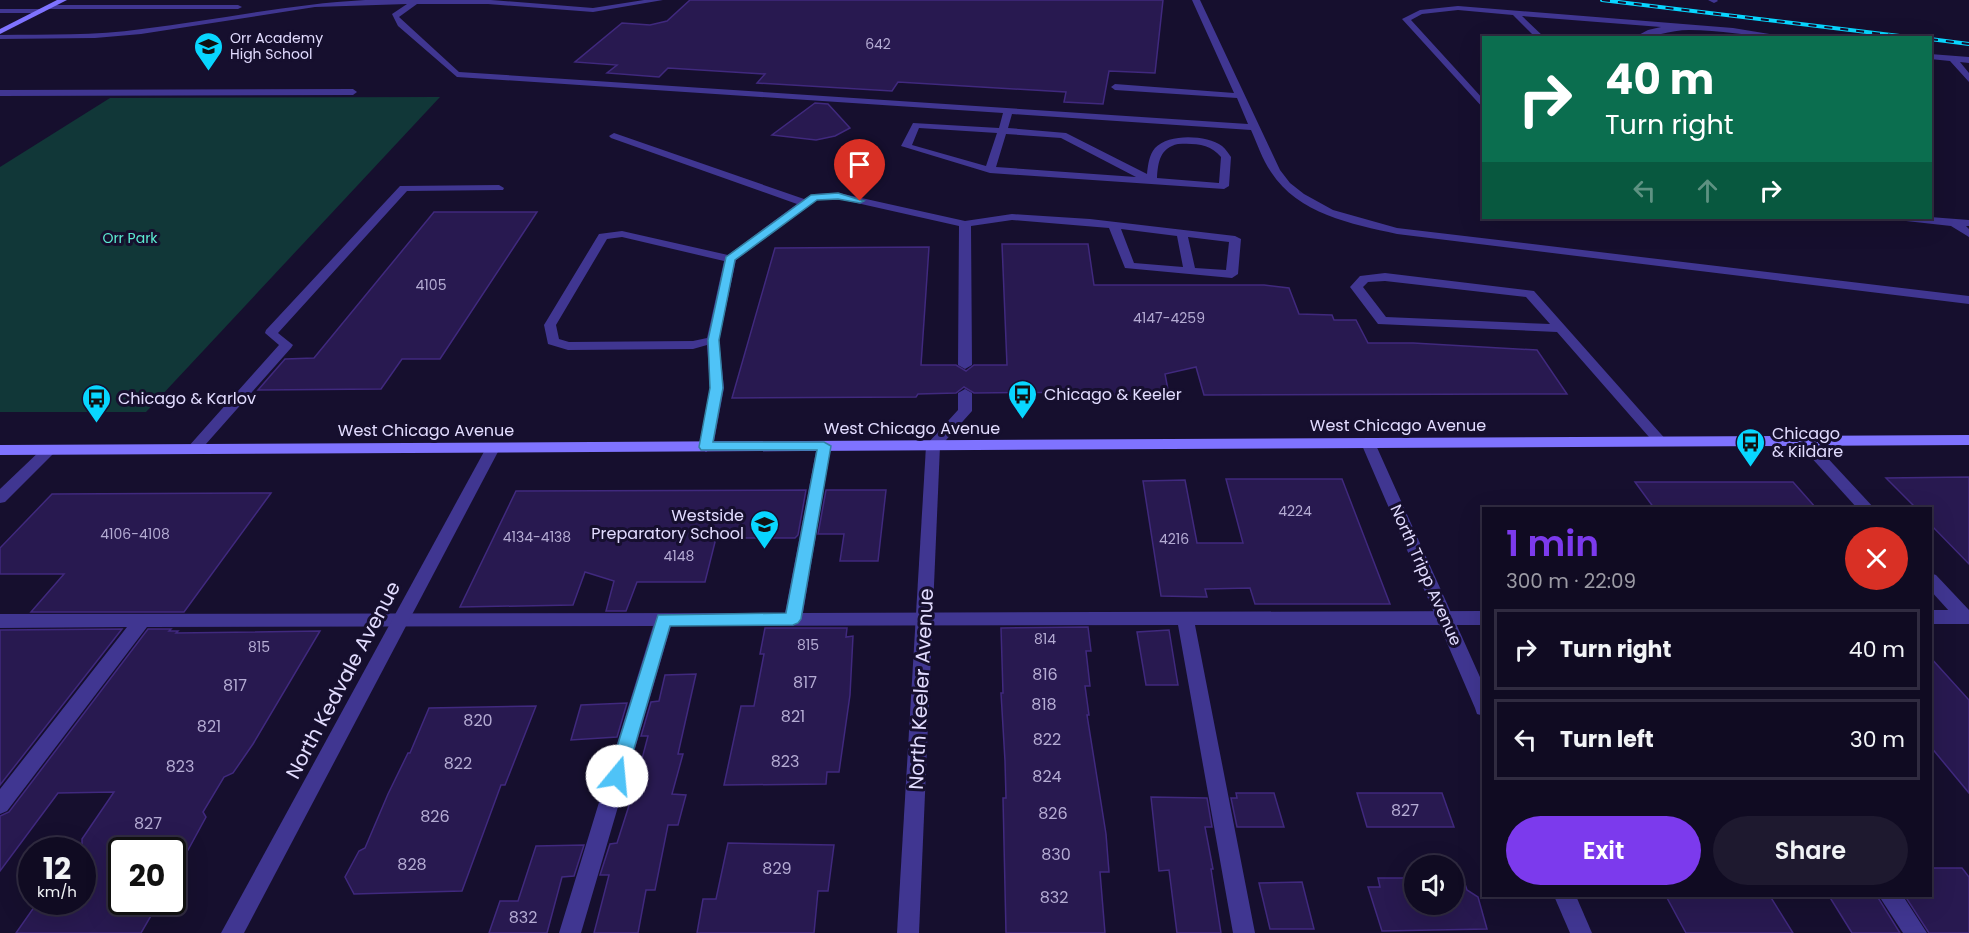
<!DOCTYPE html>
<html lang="en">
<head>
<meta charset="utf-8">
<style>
	body { margin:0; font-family:Poppins,sans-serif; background:#1e192f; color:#f1f3f6; height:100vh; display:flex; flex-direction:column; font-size:22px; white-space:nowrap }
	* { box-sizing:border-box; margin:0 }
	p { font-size:20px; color:#9c9ba5 }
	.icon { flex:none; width:33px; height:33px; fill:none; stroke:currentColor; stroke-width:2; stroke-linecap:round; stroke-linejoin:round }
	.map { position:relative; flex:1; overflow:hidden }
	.side { position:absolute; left:1482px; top:507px; width:450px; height:390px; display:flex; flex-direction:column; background:#100b22; border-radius:0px; box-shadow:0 6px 24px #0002,0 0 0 2px #302b40 }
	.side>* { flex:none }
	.top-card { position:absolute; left:1482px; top:36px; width:450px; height:183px; border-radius:0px; box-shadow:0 6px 24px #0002,0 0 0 2px #302b40; background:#0b6e4f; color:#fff; overflow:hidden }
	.tools { position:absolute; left:1404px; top:855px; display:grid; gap:12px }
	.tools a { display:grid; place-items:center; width:60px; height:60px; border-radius:50%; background:#100b22; box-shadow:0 6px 24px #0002,0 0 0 2px #302b40; font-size:30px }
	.speed { position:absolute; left:18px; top:837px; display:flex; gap:12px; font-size:30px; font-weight:700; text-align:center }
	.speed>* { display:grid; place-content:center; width:78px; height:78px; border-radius:50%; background:#100b22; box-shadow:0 6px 24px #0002,0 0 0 2px #302b40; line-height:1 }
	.speed small { font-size:15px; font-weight:400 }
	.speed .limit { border:3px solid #111; border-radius:9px; background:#fff; color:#111 }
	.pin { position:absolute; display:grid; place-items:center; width:51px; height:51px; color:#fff; margin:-62px -26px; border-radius:50% 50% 50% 0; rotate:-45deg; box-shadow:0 0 6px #0007 }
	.pin .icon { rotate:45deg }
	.me { position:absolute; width:66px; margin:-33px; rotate:17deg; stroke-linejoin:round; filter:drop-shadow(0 0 4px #0008) }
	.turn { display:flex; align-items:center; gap:21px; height:126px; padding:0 24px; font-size:27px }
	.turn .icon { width:78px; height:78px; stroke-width:2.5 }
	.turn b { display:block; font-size:42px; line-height:51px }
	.lanes { display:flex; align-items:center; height:57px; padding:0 24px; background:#0003; justify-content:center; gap:30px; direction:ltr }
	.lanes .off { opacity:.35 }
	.round { display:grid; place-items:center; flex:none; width:63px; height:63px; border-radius:32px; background:#1e192f }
	.head { display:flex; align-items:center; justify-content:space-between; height:102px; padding:0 24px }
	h1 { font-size:36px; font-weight:600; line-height:45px; color:#7c3aed }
	.button { display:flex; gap:12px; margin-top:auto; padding:12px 24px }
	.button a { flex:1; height:69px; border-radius:36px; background:#7c3aed; color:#fff; font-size:24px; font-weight:600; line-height:69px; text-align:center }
	.button a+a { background:#1e192f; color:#f1f3f6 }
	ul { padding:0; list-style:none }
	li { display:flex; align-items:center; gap:18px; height:81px; margin:0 12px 9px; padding:0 12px; border:3px solid #302b40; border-radius:0px }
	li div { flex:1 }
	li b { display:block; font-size:22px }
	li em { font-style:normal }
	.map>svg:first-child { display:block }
	.green { fill:#113738 }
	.building { fill:#281950; stroke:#40297e; stroke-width:1.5 }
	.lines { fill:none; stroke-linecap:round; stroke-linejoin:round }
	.lane { fill:#403691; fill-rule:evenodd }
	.street { fill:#403691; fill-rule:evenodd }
	.secondary { fill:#7f73ff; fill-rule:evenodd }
	.rail-casing { stroke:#08d6ff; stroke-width:4 }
	.rail { stroke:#160f2e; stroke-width:2; stroke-dasharray:8; stroke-linecap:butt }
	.route { fill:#4fc3f7; stroke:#337fa1; stroke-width:1.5 }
	.labels { text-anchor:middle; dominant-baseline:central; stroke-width:6; stroke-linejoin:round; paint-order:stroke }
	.far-poi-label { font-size:14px; fill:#e2dcff; stroke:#160f2e; text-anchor:start }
	.number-label { font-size:14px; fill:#b4abd3 }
	.far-park-label { font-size:14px; fill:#5cebd1; stroke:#160f2e }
	.poi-label { font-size:16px; fill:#e2dcff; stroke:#160f2e; text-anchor:start }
	.street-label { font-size:16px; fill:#e2dcff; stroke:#160f2e }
	.near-number-label { font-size:16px; fill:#b4abd3 }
	.near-street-label { font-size:20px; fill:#e2dcff; stroke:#160f2e }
</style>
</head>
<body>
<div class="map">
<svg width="1969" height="933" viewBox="0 0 1969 933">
	<rect width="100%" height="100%" fill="#160f2e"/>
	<path class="green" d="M440,97L146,412H0V167L110,98Z"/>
	<g class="building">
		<path d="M690,0H1163L1155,73L1109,71L1103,104L1064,102L1066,92L898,82L892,91L757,83L765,74L668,68L659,77L607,73L617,65L575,62L622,23L650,25L667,21Z"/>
		<path d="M815,103L828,104L850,128L835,136L816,140L772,135Z"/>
		<path d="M434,212H537L440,359H402L381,389L258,390L285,359L314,358Z"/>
		<path d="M1002,244H1088L1094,285H1264L1289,288L1299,314L1332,315L1334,320H1356L1368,343H1413L1537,350L1567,394L1204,395L1196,367L1165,374L1169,395H1093L1090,392L974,393L964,387L956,393L918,394L916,397L732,398L775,248L929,247L921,365H956L966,371L974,365H1007Z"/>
		<path d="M1969,477V564L1930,524V508H1916L1886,478Z"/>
		<path d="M1226,479H1342L1390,604H1255L1250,588L1205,589L1207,597L1161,596L1143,481L1185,480L1197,543H1243Z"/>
		<path d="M1635,482H1793L1816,508H1654Z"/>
		<path d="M806,490L798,535L795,538H716L705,582H637L626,611H606L614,581L585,572L573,605L460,607L516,491Z"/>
		<path d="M826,490H886L878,561H840L844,534H818Z"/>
		<path d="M271,493L184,612H31L64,574H0V548L52,494Z"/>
		<path d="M1088,627L1091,651H1086L1090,686H1085L1089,715H1087L1106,834L1109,872H1100L1105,933H1006L1003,798H1006L1005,761L1001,693H1003L1001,628Z"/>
		<path d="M765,628H847L846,637L853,636L850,695L839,772H827L826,784L724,785L741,706H754L764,654H760Z"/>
		<path d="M122,629L0,785V630Z"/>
		<path d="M148,629H171L169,631H178L176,633L320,631L253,744L233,773L224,777L203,812L206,817L188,850H122V902H159L141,933H16L37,903H82V839L114,792L58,793L0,871V816L9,812Z"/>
		<path d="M1169,630L1178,685H1146L1137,632Z"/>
		<path d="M1930,657L1969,700V793L1930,746Z"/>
		<path d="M696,674L678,754H683L672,794L686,795L678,825H668L655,890H646L638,933H594L609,875H600L610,844L617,843L633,793L648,736H641L651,702L659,701L665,675Z"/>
		<path d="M627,703L617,737L571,740L581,705Z"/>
		<path d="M536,706L505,785H501L462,891L354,894L345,877L359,851L365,848L388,794L408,753H410L429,708Z"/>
		<path d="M1236,793H1274L1284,827H1237L1231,798H1237Z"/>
		<path d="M1357,793H1442L1454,827H1367Z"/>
		<path d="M1151,797L1207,798L1212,827H1205L1213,869H1211L1221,933H1177L1169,870L1159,871Z"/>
		<path d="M728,843L834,845L828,891H818L814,933H697L703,899H716Z"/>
		<path d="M584,845L574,876L562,877L547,933H489L500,901H518L536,846Z"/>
		<path d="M1930,868H1962L1969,877V933H1929L1905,896H1930Z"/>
		<path d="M1378,878H1414V904H1454V878H1463L1467,890L1478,897L1487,929L1382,931L1368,887H1380Z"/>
		<path d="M1302,882L1314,929H1270L1259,883Z"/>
		<path d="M1666,896H1770L1793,933H1686Z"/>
		<path d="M1829,896H1877L1900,933H1852Z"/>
	</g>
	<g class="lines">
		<g class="lane">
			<path d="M365,0H491L593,8L644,0H663L593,12L488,4H417L399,17L459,72L1248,124L1237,98L1115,90L1111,87L1115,84L1234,93L1192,0H1200L1280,170L1290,183L1304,194L1333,210L1397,228L1969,296V304L1397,234C1352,224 1298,214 1271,172C1262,159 1257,143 1251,130L1012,114L1008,128L1066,133L1147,174C1148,165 1149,155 1155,148C1169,133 1207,135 1222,146C1226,149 1228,153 1231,157L1229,186L1224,189L990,173L901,146L913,123L999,128L1003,113L457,77L398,26L392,14L407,4L315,7L141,34L95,38L0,39V35C47,34 95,36 142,29C217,20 290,4 365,0ZM919,128L997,133L986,166L912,145ZM1006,134L1061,138L1136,177L996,167ZM1178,144C1194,143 1211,144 1221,157L1219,183L1157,178C1158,162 1160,148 1178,144Z"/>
			<path d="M1708,0H1717L1718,1L1714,3Z"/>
			<path d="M49,5H238L242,7L238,9H46L45,7Z"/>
			<path d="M1458,6L1733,28L1793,38C1758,38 1724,30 1689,30C1670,30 1652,38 1633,38L1648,30L1661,27L1522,16L1545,38H1536L1513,15L1458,10L1422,14L1411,20L1484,100V109L1402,19L1420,10Z"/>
			<path d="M0,9H41L45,11L41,13H0Z"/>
			<path d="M1930,54L1969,57V63L1960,62L1969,73V82L1950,61L1930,59Z"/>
			<path d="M0,90L353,89L357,92L353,95L0,96Z"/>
			<path d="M614,133L804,199L814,194L839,193L965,221L1012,214L1090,219L1235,236L1241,239L1238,274L1232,278L1125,268L1109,228L1012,220L971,226L972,365L965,369L958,365L959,226L839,199L817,200L736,260L719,340L724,388L713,447L706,452L699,447L710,388L707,345L693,349L568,350L548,344L544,325L599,234L622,231L728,255L797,204L611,138L609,136ZM1121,229L1177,236L1183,267L1134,263ZM622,237L724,261L707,338L693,341L569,342L559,339L556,325L607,239ZM1188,237L1229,242L1226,270L1195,268Z"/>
			<path d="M499,185L504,188L503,190L407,191L278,333L293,345L291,348L198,453H188L186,450L188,447L279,345L265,333L266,330L400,186Z"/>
			<path d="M1930,217L1969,220V226H1966L1969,229V237L1951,226L1906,221L1901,218Z"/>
			<path d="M1385,273L1534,291L1668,442L1666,445H1656L1557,332L1378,324L1350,287L1360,276ZM1385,281L1526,297L1550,324L1386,317L1363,287L1368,282Z"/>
			<path d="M965,389L972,393V411L938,449H928L926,446L928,443L958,410V393Z"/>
			<path d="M824,441L831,446L803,613L1484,611V625H1195L1255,933H1233L1178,625L671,626L581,933H559L653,626L147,627L7,811L0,814V789L127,627L0,628V614L785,613L817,446Z"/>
			<rect x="1930" y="610" width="39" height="14"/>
			<path d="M1879,896H1903L1927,933H1903Z"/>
		</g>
		<g class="street">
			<path d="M1804,436L1809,438L1874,508H1857L1799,444L1797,441L1799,438Z"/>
			<path d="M1368,438L1375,443L1484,686V716L1477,714L1475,708L1361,443Z"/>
			<path d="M933,441L940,446L919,933H897L926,446Z"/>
			<path d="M493,443L500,448L244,933H221L486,448Z"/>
			<path d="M49,445L54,447L56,450L54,453L5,502L0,503V489L44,447Z"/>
			<path d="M1930,573L1936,575L1969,610V622H1959L1930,590Z"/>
			<path d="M1554,896H1576L1592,933H1570Z"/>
		</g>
		<g class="secondary">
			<path d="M57,0H67L0,34V29Z"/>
			<path d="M1969,435V445L0,455V445Z"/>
		</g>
		<defs>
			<g id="rail">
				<path d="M1602,0L1916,38"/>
				<path d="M1930,39L1969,44"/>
			</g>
		</defs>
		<use href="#rail" class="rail-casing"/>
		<use href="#rail" class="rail"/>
	</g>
	<path class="route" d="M838,193L864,201L860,203L838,199L817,200L735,260L719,340L723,388L713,442H824L831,446L801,619L798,623L793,625L670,626L626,776L623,782L617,784L610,782L608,776L658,615L786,613L817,450H701L699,447L710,388L708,340L726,257L811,195Z"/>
	<defs>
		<symbol id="school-pin" viewBox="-11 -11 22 30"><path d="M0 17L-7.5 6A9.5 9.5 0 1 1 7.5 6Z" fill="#08d6ff" stroke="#160f2e"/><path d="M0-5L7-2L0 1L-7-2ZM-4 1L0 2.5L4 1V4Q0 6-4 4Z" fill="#111"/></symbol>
		<symbol id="bus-pin" viewBox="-11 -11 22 30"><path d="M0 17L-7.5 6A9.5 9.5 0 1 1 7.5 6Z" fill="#08d6ff" stroke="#160f2e"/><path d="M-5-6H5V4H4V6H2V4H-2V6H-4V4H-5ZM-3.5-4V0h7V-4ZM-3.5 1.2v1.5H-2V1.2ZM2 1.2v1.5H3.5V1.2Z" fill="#111"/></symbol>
	</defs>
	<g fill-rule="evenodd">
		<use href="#school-pin" x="192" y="30" width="33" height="45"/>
		<use href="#bus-pin" x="1006" y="378" width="33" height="45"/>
		<use href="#bus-pin" x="80" y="382" width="33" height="45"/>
		<use href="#bus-pin" x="1734" y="426" width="33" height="45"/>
		<use href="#school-pin" x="748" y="508" width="33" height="45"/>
	</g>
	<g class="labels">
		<g class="far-poi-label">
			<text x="230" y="38">Orr Academy<tspan x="230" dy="16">High School</tspan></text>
		</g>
		<g class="number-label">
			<text x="878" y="44">642</text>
			<text x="431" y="285">4105</text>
			<text x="1169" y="318">4147-4259</text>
			<text x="1295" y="511">4224</text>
			<text x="135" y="534">4106-4108</text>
			<text x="537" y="537">4134-4138</text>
			<text x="1174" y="539">4216</text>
			<text x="679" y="556">4148</text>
			<text x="1045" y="639">814</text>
			<text x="808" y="645">815</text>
			<text x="259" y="647">815</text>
		</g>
		<g class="far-park-label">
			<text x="130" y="238">Orr Park</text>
		</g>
		<g class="poi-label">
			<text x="1044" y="394">Chicago &amp; Keeler</text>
			<text x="118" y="398">Chicago &amp; Karlov</text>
			<text x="1772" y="433">Chicago<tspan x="1772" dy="18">&amp; Kildare</tspan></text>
			<text x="744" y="515" text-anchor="end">Westside<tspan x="744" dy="18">Preparatory School</tspan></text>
		</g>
		<g class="street-label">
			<text x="1398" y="425">West Chicago Avenue</text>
			<text x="912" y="428">West Chicago Avenue</text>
			<text x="426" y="430">West Chicago Avenue</text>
			<text transform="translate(1426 575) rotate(66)">North Tripp Avenue</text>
		</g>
		<g class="near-number-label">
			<text x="1045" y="674">816</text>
			<text x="805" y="682">817</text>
			<text x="235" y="685">817</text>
			<text x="1044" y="704">818</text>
			<text x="793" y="716">821</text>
			<text x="478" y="720">820</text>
			<text x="209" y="726">821</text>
			<text x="1047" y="739">822</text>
			<text x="785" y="761">823</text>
			<text x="458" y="763">822</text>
			<text x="180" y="766">823</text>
			<text x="1047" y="776">824</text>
			<text x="1405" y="810">827</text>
			<text x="1053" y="813">826</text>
			<text x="435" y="816">826</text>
			<text x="148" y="823">827</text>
			<text x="1056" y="854">830</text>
			<text x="412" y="864">828</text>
			<text x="777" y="868">829</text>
			<text x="1054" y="897">832</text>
			<text x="523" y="917">832</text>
		</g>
		<g class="near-street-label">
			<text transform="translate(343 680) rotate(-62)">North Kedvale Avenue</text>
			<text transform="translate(921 689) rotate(-87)">North Keeler Avenue</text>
		</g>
	</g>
</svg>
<div class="tools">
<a><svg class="icon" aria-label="sound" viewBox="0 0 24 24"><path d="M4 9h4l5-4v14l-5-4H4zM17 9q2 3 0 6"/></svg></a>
</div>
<div class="speed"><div>12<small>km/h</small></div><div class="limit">20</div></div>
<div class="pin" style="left:860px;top:201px;background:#d93025"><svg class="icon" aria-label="arrive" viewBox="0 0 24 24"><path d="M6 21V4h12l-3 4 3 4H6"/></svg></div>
<svg class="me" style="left:617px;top:776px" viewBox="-20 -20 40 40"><circle r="19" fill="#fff"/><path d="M0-13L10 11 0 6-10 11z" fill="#4fc3f7"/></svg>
<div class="top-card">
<div class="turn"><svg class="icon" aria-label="right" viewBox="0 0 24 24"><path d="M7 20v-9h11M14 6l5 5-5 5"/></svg><div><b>40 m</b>Turn right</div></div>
<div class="lanes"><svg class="icon off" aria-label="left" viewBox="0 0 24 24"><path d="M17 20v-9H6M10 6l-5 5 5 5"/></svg><svg class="icon off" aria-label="ahead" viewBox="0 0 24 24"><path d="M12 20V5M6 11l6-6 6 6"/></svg><svg class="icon" aria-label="right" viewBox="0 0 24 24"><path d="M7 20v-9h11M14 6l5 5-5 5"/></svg></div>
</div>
<section class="side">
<div class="head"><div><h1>1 min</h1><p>300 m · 22:09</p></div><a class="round" style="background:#d93025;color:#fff"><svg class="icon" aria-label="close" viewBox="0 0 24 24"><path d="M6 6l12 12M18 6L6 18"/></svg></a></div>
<ul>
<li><svg class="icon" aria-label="right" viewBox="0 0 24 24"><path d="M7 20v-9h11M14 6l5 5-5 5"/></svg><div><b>Turn right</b></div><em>40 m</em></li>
<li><svg class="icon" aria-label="left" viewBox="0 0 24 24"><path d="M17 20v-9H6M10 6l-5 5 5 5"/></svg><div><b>Turn left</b></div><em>30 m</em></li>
</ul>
<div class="button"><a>Exit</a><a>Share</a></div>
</section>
</div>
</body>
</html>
